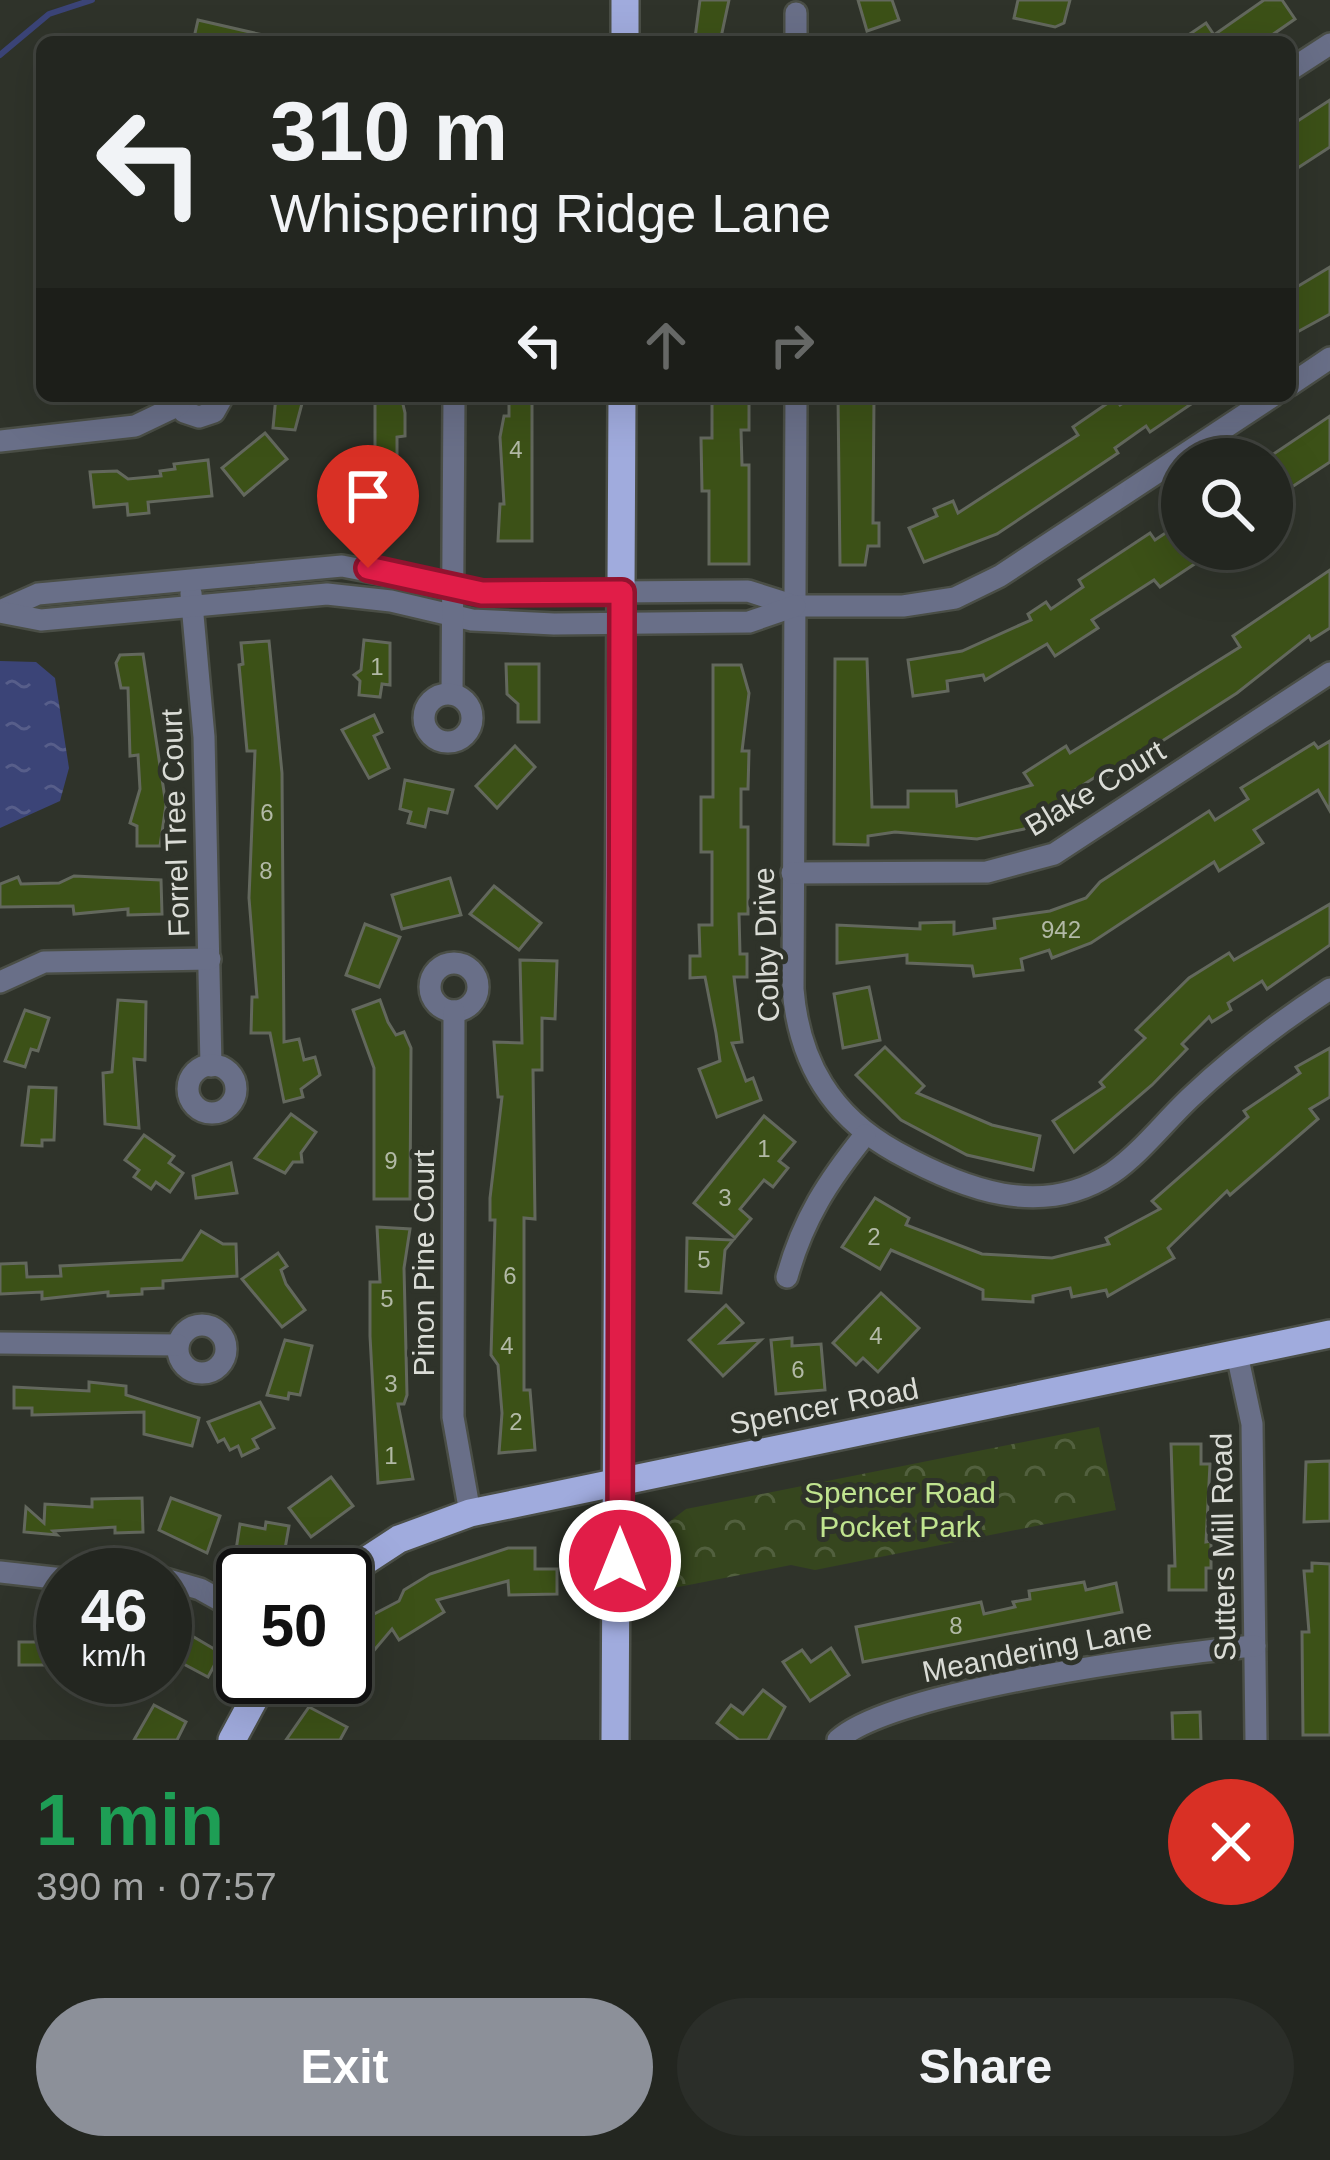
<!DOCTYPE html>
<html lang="en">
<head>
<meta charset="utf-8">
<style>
	body { margin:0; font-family:Helvetica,sans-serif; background:#2b2e29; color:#f1f3f6; height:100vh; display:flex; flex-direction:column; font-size:45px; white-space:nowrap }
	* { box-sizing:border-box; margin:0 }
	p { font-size:39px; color:#a3a5a5 }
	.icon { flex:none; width:66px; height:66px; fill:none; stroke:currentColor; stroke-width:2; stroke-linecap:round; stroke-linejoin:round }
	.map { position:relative; height:1740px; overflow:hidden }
	.side { display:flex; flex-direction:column; background:#232620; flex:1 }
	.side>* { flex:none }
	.banner { position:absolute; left:36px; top:36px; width:1260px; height:366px; border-radius:18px; box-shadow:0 12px 48px #0002,0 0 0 3px #40433e; background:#232620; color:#f1f3f6; overflow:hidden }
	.buttons { position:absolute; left:1161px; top:438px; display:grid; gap:24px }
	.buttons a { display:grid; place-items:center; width:132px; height:132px; border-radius:50%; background:#232620; box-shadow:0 12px 48px #0002,0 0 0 3px #40433e; font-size:60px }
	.speed { position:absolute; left:36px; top:1548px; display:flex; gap:24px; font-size:60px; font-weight:700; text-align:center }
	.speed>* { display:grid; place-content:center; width:156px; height:156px; border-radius:50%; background:#232620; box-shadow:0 12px 48px #0002,0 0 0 3px #40433e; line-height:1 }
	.speed small { font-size:30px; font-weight:400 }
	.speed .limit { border:6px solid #111; border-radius:18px; background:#fff; color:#111 }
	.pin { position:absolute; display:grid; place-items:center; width:102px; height:102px; color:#fff; margin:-123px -51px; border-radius:50% 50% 50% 0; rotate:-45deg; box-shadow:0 0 12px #0007 }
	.pin .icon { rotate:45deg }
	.me { position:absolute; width:132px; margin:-66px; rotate:0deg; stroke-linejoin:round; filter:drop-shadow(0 0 9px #0008) }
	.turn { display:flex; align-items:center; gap:42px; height:252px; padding:0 36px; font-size:54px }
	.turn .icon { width:156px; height:156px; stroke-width:2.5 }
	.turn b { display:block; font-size:84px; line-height:102px }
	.lanes { display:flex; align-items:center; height:114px; padding:0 36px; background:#0003; justify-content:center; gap:60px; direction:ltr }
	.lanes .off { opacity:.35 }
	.round { display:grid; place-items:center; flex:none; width:126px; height:126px; border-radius:63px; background:#2b2e29 }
	.summary { display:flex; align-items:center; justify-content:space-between; height:204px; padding:0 36px }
	h1 { font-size:72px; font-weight:600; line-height:90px; color:#1e9e55 }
	.primary-button { display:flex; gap:24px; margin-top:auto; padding:24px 36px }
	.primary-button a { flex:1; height:138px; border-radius:72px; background:#8c9099; color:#fff; font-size:48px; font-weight:600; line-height:138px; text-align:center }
	.primary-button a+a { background:#2b2e29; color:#f1f3f6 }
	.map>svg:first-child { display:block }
	.park { fill:url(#park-crowns) }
	.water { fill:url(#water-ripples) }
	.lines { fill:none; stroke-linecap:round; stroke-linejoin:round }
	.stream { stroke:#3b4477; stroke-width:6 }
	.building { fill:#3c5117; stroke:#63685d; stroke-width:3 }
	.minor-casing { stroke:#4a4e46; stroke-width:26 }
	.major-casing { stroke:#4a4e46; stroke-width:32 }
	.minor { stroke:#696f88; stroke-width:21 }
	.major { stroke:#a0abdd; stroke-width:27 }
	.route-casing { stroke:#92132f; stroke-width:30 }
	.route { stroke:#e11d48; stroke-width:21 }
	.labels { text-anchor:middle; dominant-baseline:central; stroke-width:10; stroke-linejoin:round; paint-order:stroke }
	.number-label { font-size:24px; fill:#b2b9a6 }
	.street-label { font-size:30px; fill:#dadcd6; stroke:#2f332a }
	.park-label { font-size:30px; fill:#c0e48f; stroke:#2f332a }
</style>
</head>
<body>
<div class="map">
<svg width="1330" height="1740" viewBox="0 0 1330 1740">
	<defs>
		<pattern id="park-crowns" width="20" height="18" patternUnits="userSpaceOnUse" patternTransform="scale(3)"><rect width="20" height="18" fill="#36461e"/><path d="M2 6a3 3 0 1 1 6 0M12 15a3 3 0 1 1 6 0" fill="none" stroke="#52603e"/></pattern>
		<pattern id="water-ripples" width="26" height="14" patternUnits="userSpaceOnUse" patternTransform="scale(3)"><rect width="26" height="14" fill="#3b4477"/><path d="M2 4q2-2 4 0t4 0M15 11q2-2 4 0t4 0" fill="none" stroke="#575e8a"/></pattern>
	</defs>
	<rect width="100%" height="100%" fill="#2f332a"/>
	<path class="park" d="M1099,1427L1116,1510L815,1570L791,1565L658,1591L661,1528L686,1509Z"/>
	<path class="water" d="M0,661L36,662L55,678L69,768L60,801L0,828Z"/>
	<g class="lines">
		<path class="stream" d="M0,55L49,14L92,0"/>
	</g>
	<g class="building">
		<path d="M700,0H729L720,42L695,38Z"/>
		<path d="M858,0H892L899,20L867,31Z"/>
		<path d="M1018,0H1070L1064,23L1055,27L1014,18Z"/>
		<path d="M1264,0H1282L1295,19L1262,42H1178L1206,23L1214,35Z"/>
		<path d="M198,20L263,35L262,42H193Z"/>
		<path d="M1330,100V147L1290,173V126Z"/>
		<path d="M1330,267V314L1290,336V291Z"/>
		<path d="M276,396H304L295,430L273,428Z"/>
		<path d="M375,396H401L405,413V436L397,437V473L405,477L397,494L404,497L384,532L361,521L391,455H375Z"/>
		<path d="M509,396H532V541H498L500,504H504L500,437L504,416H509Z"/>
		<path d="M712,396H749V430H741L742,465H749V564H709V491H702L701,438H712Z"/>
		<path d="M838,396H874L873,523H879V546H868L865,565H840Z"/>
		<path d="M1134,396H1203L1150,432L1146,426L1115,448L1118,453L997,534L924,562L909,528L937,516L934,509L953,501L958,513L1078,435L1073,427L1115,398L1120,405Z"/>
		<path d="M1330,416V462L1272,500V455Z"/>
		<path d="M265,433L287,459L244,495L222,468Z"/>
		<path d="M208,460L212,496L148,502L149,513L128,515L127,504L94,507L90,472L117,471L128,479L161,476L160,471L175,469L174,464Z"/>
		<path d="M1182,522V549H1195L1202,559L1160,587L1154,580L1092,620L1098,628L1055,656L1047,644L985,680L983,675L947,681L948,691L913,696L908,660L962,651L1031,620L1028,614L1046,602L1051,609L1083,587L1079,580L1150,533L1155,540Z"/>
		<path d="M1330,570V628L1311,640L1309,636L1237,693L1103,779L1100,774L1064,797L1068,802L1024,829L977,839L895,832L868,836V845L834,844L835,659H867L872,807H908V791H956L957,806L1032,785L1024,773L1066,746L1070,753L1240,647L1233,636Z"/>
		<path d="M364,640L390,643V685L382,684L380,697L359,695L360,681L354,675L361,670Z"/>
		<path d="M269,641L282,773L284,1042L299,1039L304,1060L315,1057L320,1075L301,1089L303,1097L284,1102L270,1033H251L252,997H257L249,898L255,751H247L239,665L243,664L241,643Z"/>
		<path d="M143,654L166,805L160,846H137V826L130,823L140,789L138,755L130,756L128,688H121L116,663L120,655Z"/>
		<path d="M506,664H539V722H518V704L507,694Z"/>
		<path d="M713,665H741L749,693L742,751H749L748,789H741V827H748V914H739L740,954H747V977H734L742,1042L732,1043L746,1081L753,1078L761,1100L717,1117L699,1069L720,1061L716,1033L705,977L690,978V956H700L699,925H712V852H701V797H713Z"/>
		<path d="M374,715L382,732L374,736L389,768L369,778L342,730Z"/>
		<path d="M1330,741V811L1318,790L1254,830L1263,843L1219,871L1214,862L1091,943L1052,958L1049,950L1021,959L1023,970L974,976L972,966L907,963V955L837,963V925L920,929V923L954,922V934L995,928L994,919L1050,911L1086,898L1100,882L1209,811L1215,820L1248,799L1241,788L1314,743L1318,748Z"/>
		<path d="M515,746L535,767L497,808L476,786Z"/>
		<path d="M405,780L453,790L447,813L429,809L425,827L408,823L411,812L400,809Z"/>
		<path d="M74,876L161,880L162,914L128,915V909L74,914L73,906L0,907V884L18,877L21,884L59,883Z"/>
		<path d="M450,878L461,915L402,929L392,895Z"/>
		<path d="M494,886L541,923L519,950L470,914Z"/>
		<path d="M1330,904V945L1267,989L1262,981L1228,1003L1231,1010L1212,1022L1209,1017L1182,1044L1187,1049L1152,1085L1074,1152L1053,1121L1104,1087L1100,1082L1145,1038L1136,1030L1189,978L1229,953L1234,960Z"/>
		<path d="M365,924L400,937L379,987L346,975Z"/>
		<path d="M520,960L557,961L555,1019L542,1018V1070H533L535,1219L524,1218V1390H530L535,1450L499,1453L502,1413L498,1365L491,1355L495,1220H490V1198L502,1097H498L494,1042L522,1043Z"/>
		<path d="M869,987L880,1040L843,1048L834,994Z"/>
		<path d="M118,1000L146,1002L145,1060L134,1059L139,1128L105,1124L103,1073L112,1072Z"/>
		<path d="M380,1000L388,1022L396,1035L404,1032L411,1048L410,1199H374V1068L353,1010Z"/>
		<path d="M25,1010L49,1018L38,1051L31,1049L25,1067L5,1061Z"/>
		<path d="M885,1047L924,1086L917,1093L992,1125L1040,1136L1033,1170L967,1155L901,1120L856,1075Z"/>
		<path d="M1330,1048V1097L1310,1109L1318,1119L1230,1195L1227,1191L1168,1248L1174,1258L1108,1296L1106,1290L1072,1297L1070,1288L1033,1296V1302L983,1299V1290L891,1250L880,1269L842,1247L875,1198L909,1218L906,1225L982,1254L1052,1258L1109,1244L1106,1238L1160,1209L1152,1201L1248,1117L1244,1111L1300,1073L1296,1067Z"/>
		<path d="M29,1087L56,1088L54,1140H42V1146L22,1145Z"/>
		<path d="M291,1114L316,1132L301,1153L302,1162H293L285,1173L255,1158Z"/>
		<path d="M764,1116L795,1142L779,1161L788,1168L773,1187L764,1180L740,1209L751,1219L735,1238L694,1203Z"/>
		<path d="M144,1135L174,1156L169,1163L183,1173L170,1192L156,1182L151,1189L134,1177L139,1170L125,1160Z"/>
		<path d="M231,1163L237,1193L196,1198L193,1176Z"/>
		<path d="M377,1227L410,1229L404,1268L407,1395L404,1404H398L413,1479L378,1483L370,1336V1282H380Z"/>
		<path d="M201,1231L223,1244H236L237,1276L163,1281V1288L142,1289V1294L108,1296V1292L42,1299V1292L0,1294V1264L26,1263L27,1277L61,1276L60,1266L182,1260Z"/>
		<path d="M687,1238L733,1240L725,1250L721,1293L686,1291Z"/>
		<path d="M278,1253L287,1266L281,1270L286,1284L305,1310L282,1327L242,1279Z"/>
		<path d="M881,1293L919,1328L878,1372L863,1358L856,1365L833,1343Z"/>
		<path d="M726,1305L743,1323L721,1343L761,1340L723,1376L689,1340Z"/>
		<path d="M792,1338V1346L821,1344L825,1390L776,1394L771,1340Z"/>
		<path d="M285,1340L312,1346L300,1395L289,1393L288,1399L267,1395Z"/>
		<path d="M89,1382L126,1386V1395L199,1418L192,1446L144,1434V1412L32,1415V1408H14V1387L89,1391Z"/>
		<path d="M260,1402L274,1428L253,1439L258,1448L242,1456L238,1446L230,1450L224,1439L218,1442L208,1422Z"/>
		<path d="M1171,1444H1201V1464H1210L1206,1542L1211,1541V1568H1206V1590H1169V1566H1175Z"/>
		<path d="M1330,1461V1521L1304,1522L1306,1462Z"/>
		<path d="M331,1477L353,1506L311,1537L289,1508Z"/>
		<path d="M142,1498L143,1532L115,1533V1527L53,1531L57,1535L24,1532L26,1507L44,1523L45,1504L92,1507V1499Z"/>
		<path d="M171,1498L220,1516L207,1553L159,1530Z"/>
		<path d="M266,1522L289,1526L282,1566L234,1563L240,1524L265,1529Z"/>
		<path d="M508,1548H535V1569H557V1594L509,1595L508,1581L437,1600L444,1612L399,1640L392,1629L345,1685V1640L359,1622L399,1601L404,1590L430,1574Z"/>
		<path d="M1312,1563L1330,1564V1735H1303L1302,1632H1309L1304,1571H1312Z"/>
		<path d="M1084,1582L1086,1590L1116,1583L1122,1612L863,1662L856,1627L981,1602L984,1614L1015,1607L1013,1602L1030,1599L1029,1591Z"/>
		<path d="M40,1620H63V1665H19V1642H41Z"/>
		<path d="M165,1620L221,1653L208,1677L165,1654Z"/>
		<path d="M831,1648L849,1675L810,1701L783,1662L802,1650L811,1662Z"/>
		<path d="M763,1690L785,1707L768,1740H739L717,1723L731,1705L743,1714Z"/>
		<path d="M154,1705L186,1722L177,1740H134Z"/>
		<path d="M309,1707L347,1727L340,1740H286Z"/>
		<path d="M1200,1712L1201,1740H1173L1172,1713Z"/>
	</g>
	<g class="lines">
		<defs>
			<g id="minor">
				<path d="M796,13V42"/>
				<path d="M1290,70L1330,44"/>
				<path d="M1290,385L1330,358"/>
				<path d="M796,396L793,989C799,1062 831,1116 896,1152C963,1189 1041,1220 1112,1173C1141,1153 1166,1120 1192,1096C1235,1055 1281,1021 1330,989"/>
				<path d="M176,397L184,412L199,417L214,412L223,396"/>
				<path d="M0,441L135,426L179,405"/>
				<path d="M191,593L204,737L211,1066"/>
				<path d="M0,611L38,594L342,566L482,593L748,591L795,606H903L955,598L1000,576L1273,396"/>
				<path d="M0,612L41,620L327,594L391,601L472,620L554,624L749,622L795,606"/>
				<path d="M452,694L454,396"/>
				<circle cx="448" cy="718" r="24"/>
				<path d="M792,873L987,872L1054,854L1330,673"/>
				<circle cx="454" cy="987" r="24"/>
				<path d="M0,982L44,962L210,959"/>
				<path d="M454,1011L453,1417L470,1513"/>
				<circle cx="212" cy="1089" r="24"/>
				<path d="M787,1277C803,1219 828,1181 865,1135"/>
				<circle cx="202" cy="1349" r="24"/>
				<path d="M0,1343L178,1345"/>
				<path d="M1237,1354L1252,1424L1256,1740"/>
				<path d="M0,1572L63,1579"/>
				<path d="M165,1579L200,1589L243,1613"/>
				<path d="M838,1740C891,1690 1174,1653 1255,1646"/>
			</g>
			<g id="major">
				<path d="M625,42V0"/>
				<path d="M344,1575L399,1539L470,1513L1330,1334"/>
				<path d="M232,1740L266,1677"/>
				<path d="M615,1740L622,396"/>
			</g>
		</defs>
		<use href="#minor" class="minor-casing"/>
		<use href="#major" class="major-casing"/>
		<use href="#minor" class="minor"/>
		<use href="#major" class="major"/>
	</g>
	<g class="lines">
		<defs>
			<path id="route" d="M368,568L482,593L622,592L620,1561"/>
		</defs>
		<use href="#route" class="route-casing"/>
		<use href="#route" class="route"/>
	</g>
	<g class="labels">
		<g class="number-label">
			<text x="516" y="449">4</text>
			<text x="377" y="666">1</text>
			<text x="267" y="812">6</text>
			<text x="266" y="870">8</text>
			<text x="1061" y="929">942</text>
			<text x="764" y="1148">1</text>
			<text x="391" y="1160">9</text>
			<text x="725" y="1197">3</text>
			<text x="874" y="1236">2</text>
			<text x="704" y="1259">5</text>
			<text x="510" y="1275">6</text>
			<text x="387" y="1298">5</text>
			<text x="876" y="1335">4</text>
			<text x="507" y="1345">4</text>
			<text x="798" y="1369">6</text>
			<text x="391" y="1383">3</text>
			<text x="516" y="1421">2</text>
			<text x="391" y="1455">1</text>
			<text x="956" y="1625">8</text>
		</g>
		<g class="street-label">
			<text transform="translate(1095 788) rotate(-31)">Blake Court</text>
			<text transform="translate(175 823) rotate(-92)">Forrel Tree Court</text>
			<text transform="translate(766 945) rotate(-92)">Colby Drive</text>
			<text transform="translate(423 1263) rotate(-90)">Pinon Pine Court</text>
			<text transform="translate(824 1406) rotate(-11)">Spencer Road</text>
			<text transform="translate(1223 1547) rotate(-91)">Sutters Mill Road</text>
			<text transform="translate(1037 1650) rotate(-11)">Meandering Lane</text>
		</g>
		<g class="park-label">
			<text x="900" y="1492">Spencer Road<tspan x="900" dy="34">Pocket Park</tspan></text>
		</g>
	</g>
</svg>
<div class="buttons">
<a><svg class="icon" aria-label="search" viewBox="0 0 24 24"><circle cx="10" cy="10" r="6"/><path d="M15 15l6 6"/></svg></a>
</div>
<div class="speed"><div>46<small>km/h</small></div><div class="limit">50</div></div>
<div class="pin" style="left:368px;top:568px;background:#d93025"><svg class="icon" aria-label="arrive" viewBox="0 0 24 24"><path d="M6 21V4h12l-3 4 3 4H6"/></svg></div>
<svg class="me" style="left:620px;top:1561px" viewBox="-20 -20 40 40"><circle r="17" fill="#e11d48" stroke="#fff" stroke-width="3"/><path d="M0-11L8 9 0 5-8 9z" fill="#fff"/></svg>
<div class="banner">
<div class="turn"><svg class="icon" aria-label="left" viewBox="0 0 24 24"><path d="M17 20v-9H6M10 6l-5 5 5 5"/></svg><div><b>310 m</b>Whispering Ridge Lane</div></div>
<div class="lanes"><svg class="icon" aria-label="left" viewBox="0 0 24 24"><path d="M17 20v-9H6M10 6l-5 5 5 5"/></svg><svg class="icon off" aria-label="ahead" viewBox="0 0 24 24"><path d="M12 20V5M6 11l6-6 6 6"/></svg><svg class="icon off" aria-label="right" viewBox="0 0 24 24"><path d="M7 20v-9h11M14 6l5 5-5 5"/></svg></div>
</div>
</div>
<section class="side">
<div class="summary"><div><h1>1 min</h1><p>390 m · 07:57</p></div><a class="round" style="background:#d93025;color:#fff"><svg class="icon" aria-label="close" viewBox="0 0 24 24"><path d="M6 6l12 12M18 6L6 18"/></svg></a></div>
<div class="primary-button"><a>Exit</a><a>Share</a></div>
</section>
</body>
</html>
